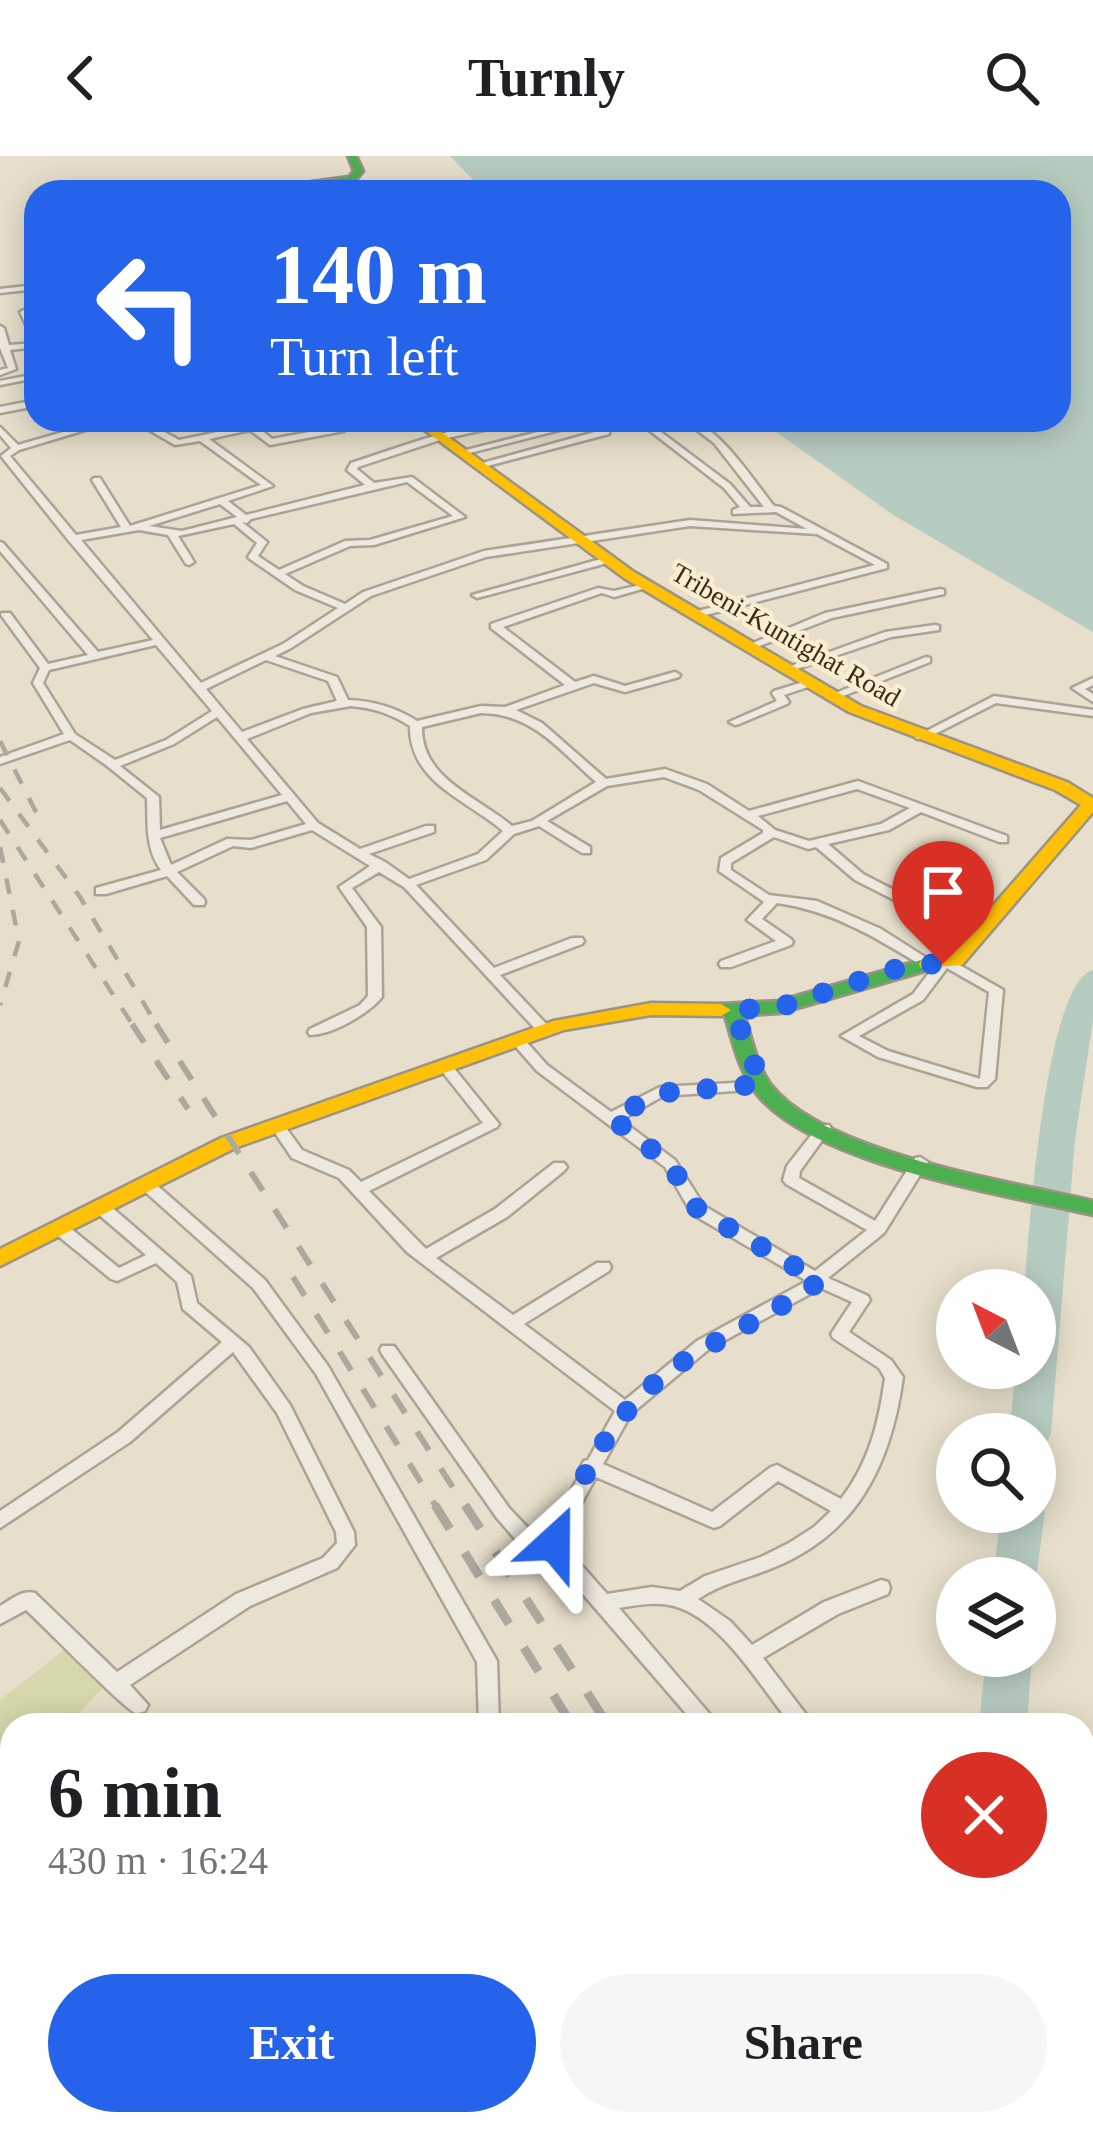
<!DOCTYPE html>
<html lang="en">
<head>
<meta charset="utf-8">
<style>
	body { margin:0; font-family:Georgia,serif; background:#f6f6f6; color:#202124; height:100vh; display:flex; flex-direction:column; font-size:45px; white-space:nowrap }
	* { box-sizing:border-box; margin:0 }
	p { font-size:39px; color:#757577 }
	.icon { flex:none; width:66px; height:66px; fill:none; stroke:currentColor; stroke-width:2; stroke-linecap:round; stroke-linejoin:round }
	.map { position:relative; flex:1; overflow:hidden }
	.sheet { position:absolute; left:0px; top:1557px; width:1095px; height:423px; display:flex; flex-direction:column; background:#fff; border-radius:36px 36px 0 0; box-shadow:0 6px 30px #0003 }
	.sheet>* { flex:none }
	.guide { position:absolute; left:24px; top:24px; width:1047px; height:252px; border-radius:36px; box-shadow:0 6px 30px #0003; background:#2563eb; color:#fff; overflow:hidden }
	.needle { width:78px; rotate:318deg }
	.controls { position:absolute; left:936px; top:1113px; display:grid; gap:24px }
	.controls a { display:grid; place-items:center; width:120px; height:120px; border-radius:50%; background:#fff; box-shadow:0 6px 30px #0003; font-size:60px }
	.pin { position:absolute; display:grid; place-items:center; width:102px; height:102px; color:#fff; margin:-123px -51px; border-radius:50% 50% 50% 0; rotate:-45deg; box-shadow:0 0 12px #0007 }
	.pin .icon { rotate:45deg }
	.me { position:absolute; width:132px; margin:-66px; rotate:24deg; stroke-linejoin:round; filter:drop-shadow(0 0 9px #0008) }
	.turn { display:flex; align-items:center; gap:42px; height:252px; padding:0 48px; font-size:54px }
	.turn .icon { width:156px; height:156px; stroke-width:2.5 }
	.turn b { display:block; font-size:84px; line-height:102px }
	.round { display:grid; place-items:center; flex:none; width:126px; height:126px; border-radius:63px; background:#f6f6f6 }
	.head { display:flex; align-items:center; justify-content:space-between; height:204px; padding:0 48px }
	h1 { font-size:72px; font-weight:700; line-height:90px }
	.cta { display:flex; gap:24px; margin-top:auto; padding:24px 48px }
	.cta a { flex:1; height:138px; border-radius:72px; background:#2563eb; color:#fff; font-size:48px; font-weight:700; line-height:138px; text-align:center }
	.cta a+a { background:#f6f6f6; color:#202124 }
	header { display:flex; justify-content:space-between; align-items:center; height:156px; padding:0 48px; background:#fff; font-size:54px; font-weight:700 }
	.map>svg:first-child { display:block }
	.green { fill:#d6d7ac }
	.water { fill:#b7ccc0 }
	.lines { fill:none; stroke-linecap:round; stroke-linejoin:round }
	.river { fill:#b7ccc0; fill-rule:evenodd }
	.street-casing { stroke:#aca395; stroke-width:5 }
	.fast-casing { stroke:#9b9385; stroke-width:5 }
	.slow-casing { stroke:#9b9385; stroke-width:5 }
	.street { fill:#eee9de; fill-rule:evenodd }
	.fast { fill:#4caf50; fill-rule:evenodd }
	.slow { fill:#ffc107; fill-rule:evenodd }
	.rail-far2 { stroke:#ada89e; stroke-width:4.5; stroke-dasharray:16 16; stroke-linecap:butt }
	.rail-far1 { stroke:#ada89e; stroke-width:6; stroke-dasharray:22 22; stroke-linecap:butt }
	.rail { stroke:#ada89e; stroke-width:9; stroke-dasharray:28 28; stroke-linecap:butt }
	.route { stroke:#2563eb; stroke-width:21; stroke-dasharray:0 37.8 }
	.labels { text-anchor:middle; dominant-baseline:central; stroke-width:9; stroke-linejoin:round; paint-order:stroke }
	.far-street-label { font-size:27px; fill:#3b2c1c; stroke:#f9eed1 }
</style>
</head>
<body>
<header><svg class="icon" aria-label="back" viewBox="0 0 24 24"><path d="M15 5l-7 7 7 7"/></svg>Turnly<svg class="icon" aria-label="search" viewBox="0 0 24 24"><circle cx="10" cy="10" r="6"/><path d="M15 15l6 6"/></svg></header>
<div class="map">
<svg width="1093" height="1979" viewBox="0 0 1093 1979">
	<rect width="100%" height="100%" fill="#e7dfcb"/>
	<path class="green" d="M68,1491L108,1526L68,1569H12V1616L0,1621V1544Z"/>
	<path class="water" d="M450,0H1093V476L895,360L759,264H1059V36H485Z"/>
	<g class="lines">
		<g class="river">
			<path d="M1093,814V864L1075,984L1051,1278L1045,1289L1035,1293V1278H1009L1016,1212H1035V1134H1024C1029,1082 1044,827 1093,814Z"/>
			<path d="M1035,1343L1045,1356L1035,1429V1422H993L1001,1356H1035Z"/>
			<path d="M986,1500H1032L1027,1569H979Z"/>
			<path d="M891,1968H947L945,1979H889Z"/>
		</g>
		<defs>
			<g id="street">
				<path d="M36,129V133L0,137V133Z"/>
				<path d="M24,154C33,159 36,173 36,183L32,181L20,156Z"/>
				<path d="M0,170L4,172L9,189L36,187V191L10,194L16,213L0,219V214L8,212L0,192Z"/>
				<path d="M36,218V222L0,229V225Z"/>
				<path d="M36,244V250L0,257V251Z"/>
				<path d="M105,264H118L19,294L10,300L76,379L121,371L92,324L94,322H100L130,370L261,329L200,285L175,289L132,264H142L179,284L275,264H290L260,273L272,283L336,271L331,264H339L345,273L344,275L270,289L250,274L209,283L273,330L228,345L246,359L365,329L347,314L351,307C407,289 468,264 528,264L443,283L358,311L357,313L374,327L412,321L465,361L374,389L350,390L285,418L303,430L345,448L363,436L484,395L690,364L807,373L776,356L733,358V354L740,351L724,332L636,264H645L730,328L750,351H764L714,287L684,264C716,264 754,326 774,350L781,351L887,408V412L698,461L693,458L694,456L875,409L817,378L690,370L486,401L371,440L291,492L275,500L337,521L348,544C374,545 395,551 417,565L481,550L505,551L565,529L491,472V468L598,432L614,435L649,427V431L614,441L602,437L503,471L575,526L594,520L625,530L675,516L680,519L679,521L625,536L594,527L516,554L542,567L606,623L665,613L707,628L749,655L858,625L1007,680V686H999L921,656L889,674L828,688L863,718L983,780L976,784L971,783L855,724L816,691L808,693L774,681L731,707V714L769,739L817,745L881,773L936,808L934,811H924C877,782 833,755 777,747L762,763L791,783L793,786L791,789L731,811H721L719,808L721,805L776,785L747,764L764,746L719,715L721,702L763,677V674L699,634L664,621L607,630L547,665L590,691V697H582L539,670L514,678L486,704L416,729L494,812L572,782H582L584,785L582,788L500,819L550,872L552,875L550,878H540L404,731L379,716L352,732L381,771L382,841C368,858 332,879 310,879L308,876L310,873L360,849L368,840L367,771L339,731L370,710L312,674L251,692L233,690L177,716L204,743L205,746L204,749H194L167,720L106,738H96V732L161,714C145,692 148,668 147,642L106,609L70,584L0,608V601L64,578L33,527L40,512L1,459L2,457H10L48,508L88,499L0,395V386L3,387L98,496L153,484L69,385L1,300L11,292L0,279V271L18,289ZM407,326L453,360L370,384L345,385L279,414L258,400L267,386L242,366L247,367L251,363ZM220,348L237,361L182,375L149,370ZM234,368L257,387L248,401L250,403L295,434L338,452L283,488L201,527L81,384L139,374L168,379L186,408L189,409L194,406L178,380ZM156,489L212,555L166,584L115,604L75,578L43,527L49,514ZM266,504L328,525L337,545L303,553L242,576L206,533ZM351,550C374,552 391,558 410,570C409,626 467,644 503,675L478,698L409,723L385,706L369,698L434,676V670H426L360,693L318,667L247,583L311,557ZM481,557C534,558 559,594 596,626L532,665L512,670C478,641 421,623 422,571ZM217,561L282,639L160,674L159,641L120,610L174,588ZM857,633L910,652L881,668L809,685L775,674L758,660ZM287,645L306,668L251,684L227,683L171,709L160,682Z"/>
				<path d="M585,264L591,266L462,299L458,296Z"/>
				<path d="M606,273L609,274V278L480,312L475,309Z"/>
				<path d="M608,401L611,402V406L477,442L472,439Z"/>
				<path d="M940,433L944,434V438L832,462L757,491L748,489L825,457Z"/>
				<path d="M935,469L939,470V474L891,481L794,514L785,512L885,476Z"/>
				<path d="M926,501L930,502V506L838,542H830L828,540Z"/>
				<path d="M1093,522V529L1085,533L1093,538V546L1072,532Z"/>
				<path d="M813,523L818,526L817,528L784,539L789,546L787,548L739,568L735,569L729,566L777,545L772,537L774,535Z"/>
				<path d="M994,540L1093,554V560L996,547L925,583H917L915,581Z"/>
				<path d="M949,803L1003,834L995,923L987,931H977L878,901L841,880L913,838L938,805ZM947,812L989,836L980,923L888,895L859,880L923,844Z"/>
				<path d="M517,880L522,881L547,909L611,956L660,931L767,925L769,928L762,933L663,940L621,964L675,1004L704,1050L815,1115L867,1074L786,1028L783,1024L787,1010L819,969H829L831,972L800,1015L799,1022L875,1065L915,1002L920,1001L928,1006L884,1077L828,1122L868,1140L870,1144L849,1176L891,1204L903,1221C891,1307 859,1376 775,1411C749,1422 722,1427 698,1443L730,1465L752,1489L824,1446L881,1424L888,1426L890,1432L888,1438L838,1458L763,1502L814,1569H792C760,1532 724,1464 674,1450C656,1445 637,1449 619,1452L719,1569H696L551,1401L548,1393L516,1384L497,1362L382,1198L380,1194L382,1190H394L509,1352L529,1373L547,1378L583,1313L581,1310L584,1305L588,1304L615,1255L407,1096L339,1022L292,1002L269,968L276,963L281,965L302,994L349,1014L361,1026L483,967L437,909L439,906H449L499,968L497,971L369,1035L426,1093L495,1053L554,1007H564L567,1011L564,1015L507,1061L436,1102L513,1159L597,1107H609L611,1111L609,1115L524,1168L625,1244L697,1185L807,1125L692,1058L665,1011L537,915L510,884ZM821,1132L852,1146L831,1178L833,1182L879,1212L885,1222C879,1266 869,1307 841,1343L777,1309L771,1311L712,1356L603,1308L631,1258L709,1193ZM596,1321L714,1372L720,1370L778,1325L831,1355L814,1371L789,1387L761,1401L705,1420L680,1435L652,1431L607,1438L567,1393L564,1379Z"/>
				<path d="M147,1024L152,1025L265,1124L328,1210L497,1505L499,1569H479L477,1506L316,1218L253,1132L142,1033L139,1029Z"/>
				<path d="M103,1048L109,1049L191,1120L197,1147L249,1191L290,1249L354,1376L355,1389L337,1412L250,1450L130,1529L148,1549L145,1555C142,1556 139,1557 136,1557C126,1555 41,1467 26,1454L0,1468V1450C11,1444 22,1433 35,1437L117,1516L236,1438L323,1402L337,1387L336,1376L277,1257L233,1196L130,1286L0,1372V1355L118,1276L222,1186L183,1153L177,1126L156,1107L117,1125L111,1123L57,1079L55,1075L57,1071H69L119,1112L146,1099L97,1057L95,1053Z"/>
				<path d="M0,1707L12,1714V1738L0,1731Z"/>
				<path d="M1093,1715V1735L1083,1737V1717Z"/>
				<path d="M1083,1836L1093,1841V1865L1083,1860Z"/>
				<path d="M12,1848V1873L0,1879V1854Z"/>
				<path d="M284,1968H314L307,1979H278Z"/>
				<path d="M322,1968H346L351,1979H327Z"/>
				<path d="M503,1968H529L534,1979H508Z"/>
				<path d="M617,1968H641L645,1979H621Z"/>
			</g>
			<g id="fast">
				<path d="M348,0H356L363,15L355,25L237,36L349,21L354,15Z"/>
				<path d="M928,802L935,804L937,808L935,812L780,857L744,859C752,882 756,909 771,929C826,998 1009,1025 1093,1045V1059C1006,1039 812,1009 756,937C739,915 733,886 725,860L714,858L711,854L721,848L779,845Z"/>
			</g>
			<g id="slow">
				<path d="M411,264H425L634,416L861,550L1067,626L1093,642V656L962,809L921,812L919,808L921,804L949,800L1081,649L1055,634L849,556L624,422Z"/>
				<path d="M651,847L721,848L731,854L721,860L651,859L564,874L235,992L0,1110V1093L221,982L553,865Z"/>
			</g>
		</defs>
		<use href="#street" class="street-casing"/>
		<use href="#fast" class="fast-casing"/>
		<use href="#slow" class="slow-casing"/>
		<use href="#street" class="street"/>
		<use href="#fast" class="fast"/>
		<use href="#slow" class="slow"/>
		<g class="rail-far2">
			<path d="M0,585L41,666"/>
			<path d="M0,632L80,741L158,871"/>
			<path d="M0,664L134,871"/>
			<path d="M0,691L19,785L0,849"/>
		</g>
		<g class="rail-far1">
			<path d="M132,868L188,953"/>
			<path d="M156,868L466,1352"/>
			<path d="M293,1121L437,1352"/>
		</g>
		<g class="rail">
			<path d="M435,1349L572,1569"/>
			<path d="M465,1349L608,1569"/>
			<path d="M820,1968L826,1979"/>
			<path d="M868,1968L875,1979"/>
		</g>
	</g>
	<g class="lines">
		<path class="route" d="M554,1387C557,1366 572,1346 581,1327C647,1196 712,1199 820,1125L698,1054L670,1008L612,962L660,937L762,928L733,854L780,851L911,808H943"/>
	</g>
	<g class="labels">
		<g class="far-street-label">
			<text transform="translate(786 479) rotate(30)">Tribeni-Kuntighat Road</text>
		</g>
	</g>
</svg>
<div class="controls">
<a><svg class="needle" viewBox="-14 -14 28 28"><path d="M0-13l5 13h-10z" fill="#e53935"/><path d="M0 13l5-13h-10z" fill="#757577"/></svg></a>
<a><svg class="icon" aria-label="search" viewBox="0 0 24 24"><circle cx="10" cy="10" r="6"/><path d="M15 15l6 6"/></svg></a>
<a><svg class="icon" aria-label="layers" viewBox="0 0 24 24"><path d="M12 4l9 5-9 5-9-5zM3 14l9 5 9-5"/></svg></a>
</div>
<div class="pin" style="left:943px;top:808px;background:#d93025"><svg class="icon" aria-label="arrive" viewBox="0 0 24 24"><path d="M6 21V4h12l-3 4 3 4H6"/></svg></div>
<svg class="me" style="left:554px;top:1387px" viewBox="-20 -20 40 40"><path d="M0-17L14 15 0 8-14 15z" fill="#2563eb" stroke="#fff" stroke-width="4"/></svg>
<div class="guide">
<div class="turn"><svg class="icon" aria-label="left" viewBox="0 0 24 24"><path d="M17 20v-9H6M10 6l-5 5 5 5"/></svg><div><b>140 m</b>Turn left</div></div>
</div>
<section class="sheet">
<div class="head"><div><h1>6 min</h1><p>430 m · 16:24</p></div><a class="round" style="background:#d93025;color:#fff"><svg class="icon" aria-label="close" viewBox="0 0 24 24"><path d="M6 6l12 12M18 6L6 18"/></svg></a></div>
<div class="cta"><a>Exit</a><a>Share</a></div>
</section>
</div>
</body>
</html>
